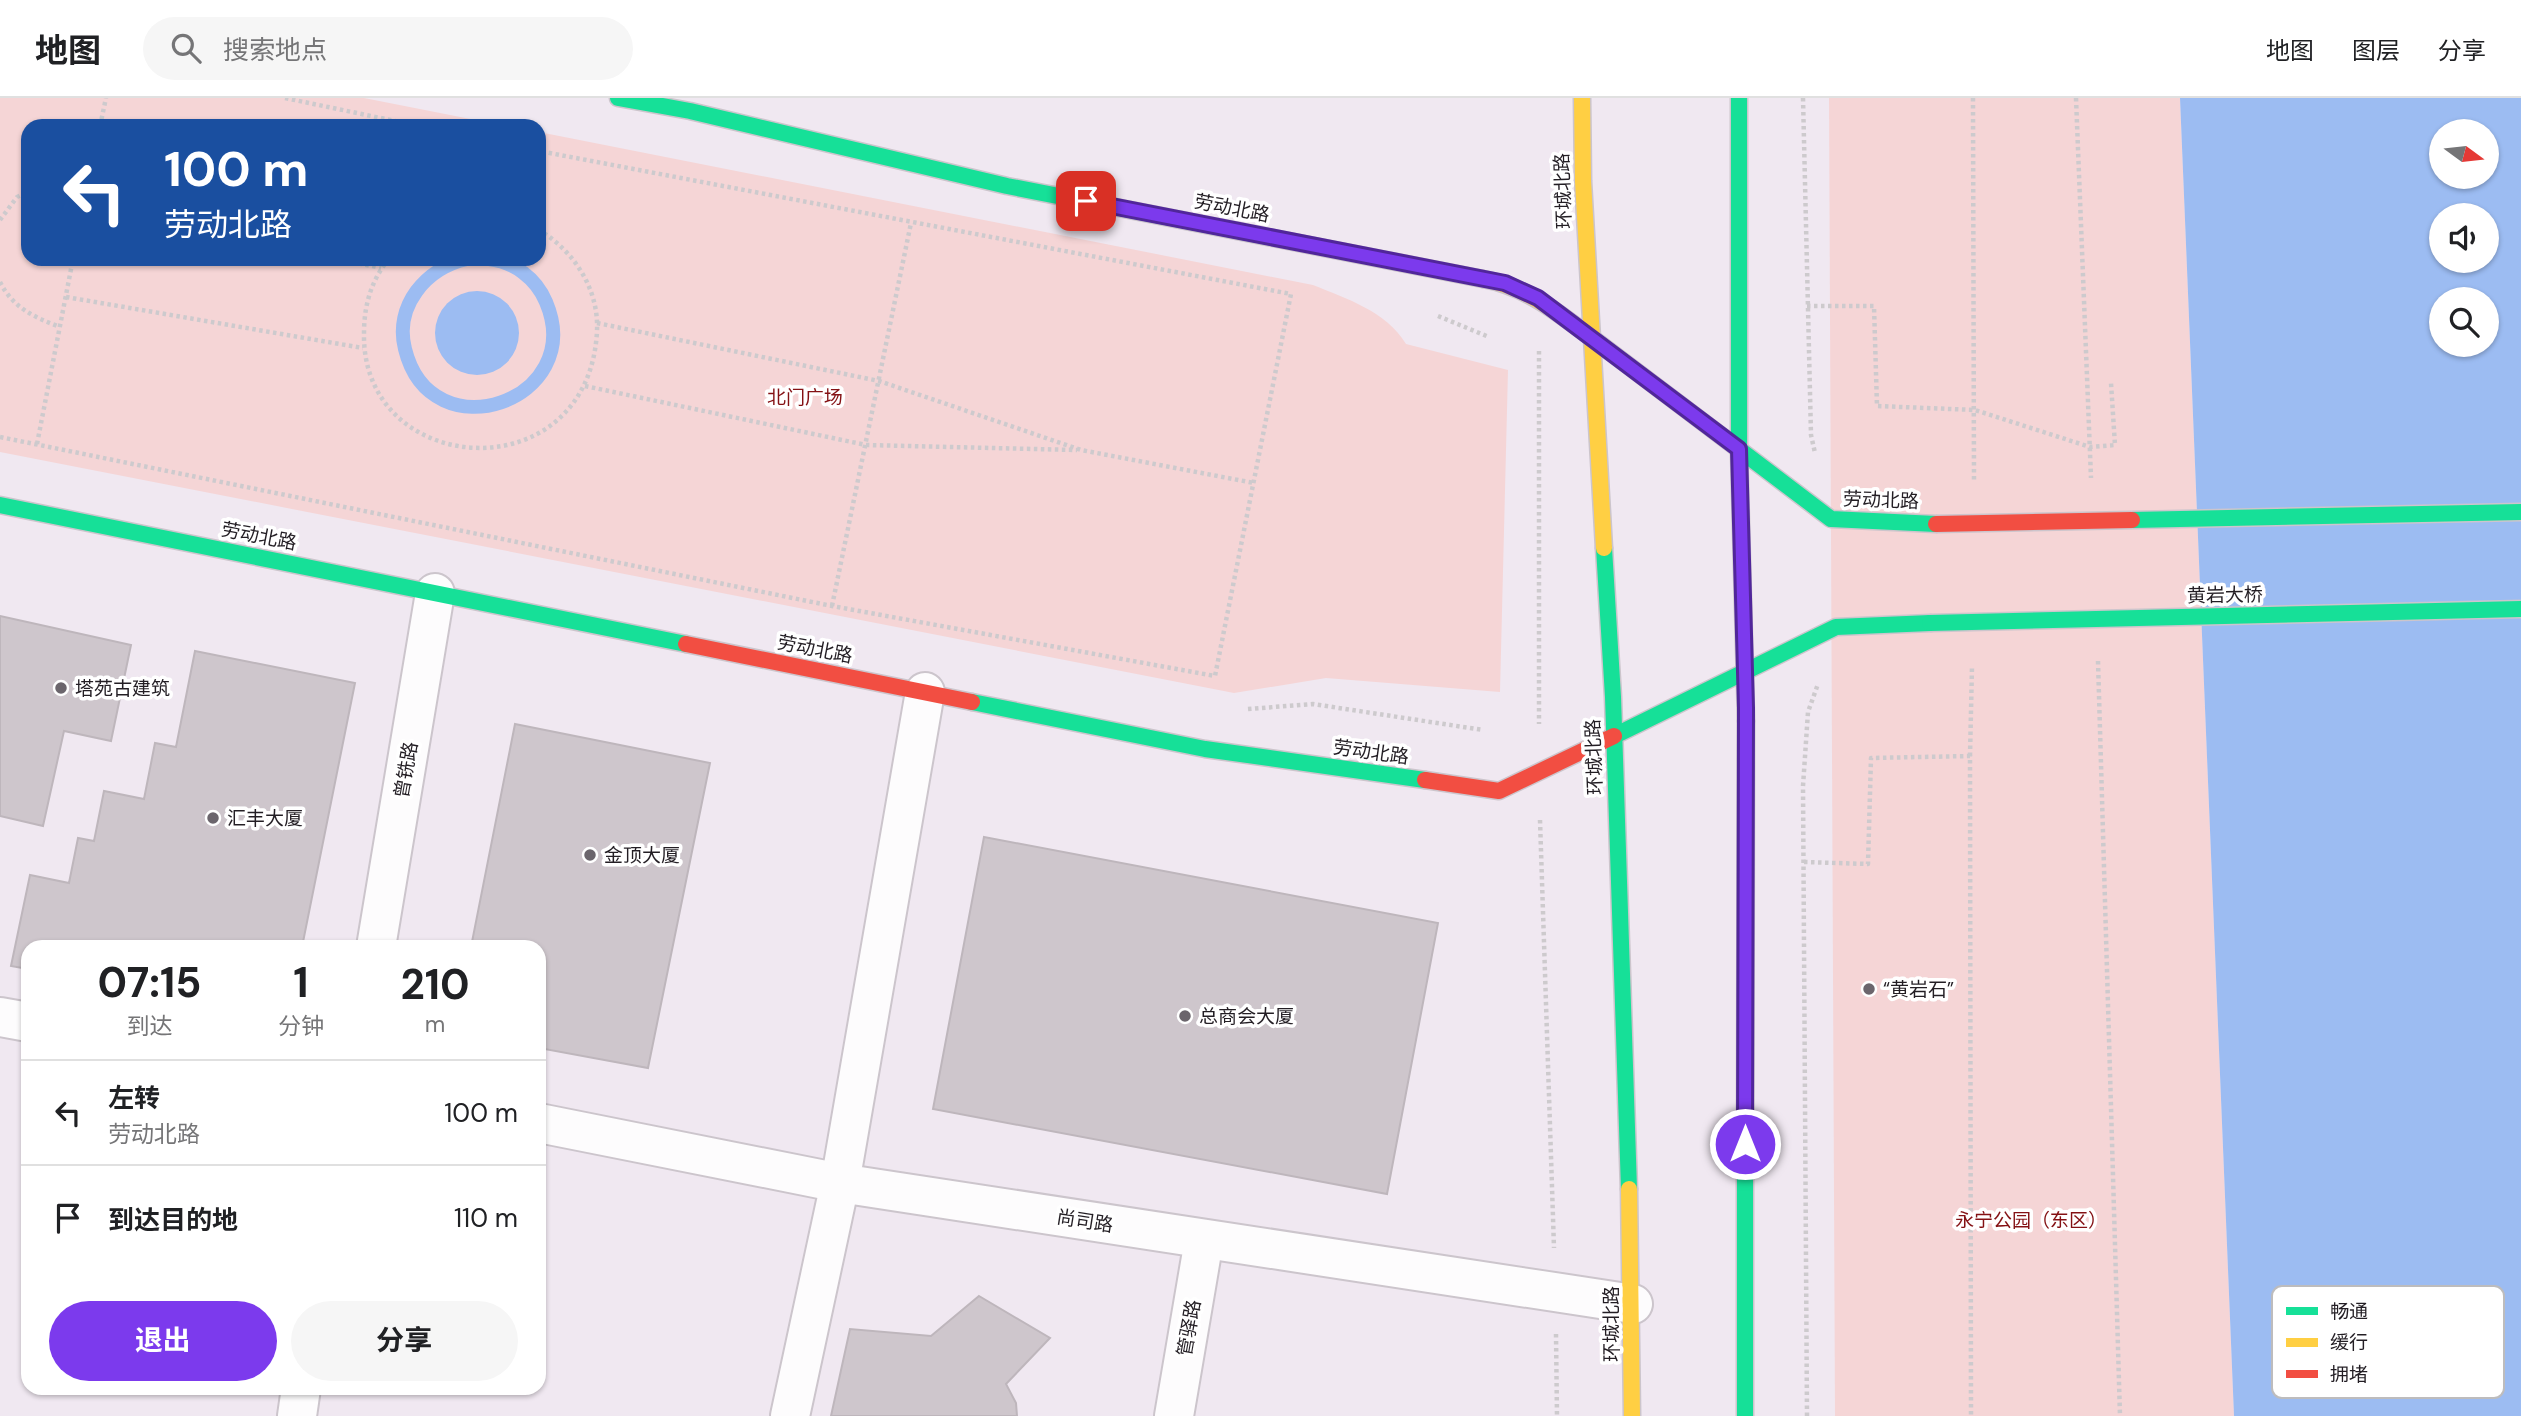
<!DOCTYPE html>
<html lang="zh">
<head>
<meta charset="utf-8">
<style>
	body { margin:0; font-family:"DM Sans","Noto Sans SC",sans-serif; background:#f6f6f6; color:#202124; height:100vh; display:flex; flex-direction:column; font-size:26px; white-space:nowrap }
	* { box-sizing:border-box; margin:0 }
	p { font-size:23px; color:#757577 }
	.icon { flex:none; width:38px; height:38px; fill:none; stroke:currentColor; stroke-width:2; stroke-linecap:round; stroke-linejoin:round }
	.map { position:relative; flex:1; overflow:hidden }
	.panel { position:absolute; left:21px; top:842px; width:525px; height:455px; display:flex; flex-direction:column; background:#fff; border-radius:21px; box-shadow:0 2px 5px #0004 }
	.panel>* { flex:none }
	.banner { position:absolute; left:21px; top:21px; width:525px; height:147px; border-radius:21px; box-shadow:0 2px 5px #0004; background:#1a4fa0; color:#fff; overflow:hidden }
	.needle { width:46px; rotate:105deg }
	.controls { position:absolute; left:2429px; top:21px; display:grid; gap:14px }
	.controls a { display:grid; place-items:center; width:70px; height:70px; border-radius:50%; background:#fff; box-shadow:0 2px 5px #0004; font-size:35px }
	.pin { position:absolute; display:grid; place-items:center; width:60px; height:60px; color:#fff; margin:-30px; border-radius:14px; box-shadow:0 4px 10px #0006 }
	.me { position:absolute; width:77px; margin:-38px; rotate:0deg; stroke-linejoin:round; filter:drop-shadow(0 0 5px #0008) }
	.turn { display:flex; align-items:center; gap:24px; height:147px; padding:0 28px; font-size:32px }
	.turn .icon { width:91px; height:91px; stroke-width:2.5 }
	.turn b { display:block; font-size:49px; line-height:60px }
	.eta { display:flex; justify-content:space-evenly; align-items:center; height:119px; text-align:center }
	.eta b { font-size:42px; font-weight:700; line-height:49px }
	.primary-button { display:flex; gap:14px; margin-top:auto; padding:14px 28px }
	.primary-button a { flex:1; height:80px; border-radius:42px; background:#7c3aed; color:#fff; font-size:28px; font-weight:700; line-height:80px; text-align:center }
	.primary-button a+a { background:#f6f6f6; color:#202124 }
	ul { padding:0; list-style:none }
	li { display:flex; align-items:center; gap:21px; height:105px; padding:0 28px; border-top:2px solid #e0e0e0 }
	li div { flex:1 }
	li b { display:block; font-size:26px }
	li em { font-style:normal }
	header { display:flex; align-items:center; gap:42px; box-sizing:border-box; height:98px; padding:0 35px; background:#fff; border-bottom:2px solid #e0e0e0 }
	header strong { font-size:33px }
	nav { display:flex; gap:38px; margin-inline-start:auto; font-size:24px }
	.search { width:490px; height:63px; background:#f6f6f6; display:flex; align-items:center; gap:18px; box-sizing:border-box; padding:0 24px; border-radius:38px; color:#757577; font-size:26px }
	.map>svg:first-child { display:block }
	.green { fill:#f5d5d6 }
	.water { fill:#9cbcf2; fill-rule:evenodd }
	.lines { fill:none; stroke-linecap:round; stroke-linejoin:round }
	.stream { stroke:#9cbcf2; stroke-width:14 }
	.building { fill:#cec6cc; stroke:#beb6bc; stroke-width:2 }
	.street-casing { stroke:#ccc5cc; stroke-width:42 }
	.fast-casing { stroke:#ccc5cc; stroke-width:19 }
	.slow-casing { stroke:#ccc5cc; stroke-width:19 }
	.jam-casing { stroke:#ccc5cc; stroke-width:19 }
	.path { stroke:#cdcacd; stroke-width:4.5; stroke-dasharray:3.5 3.5; stroke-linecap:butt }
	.street { stroke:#fdfcfd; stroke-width:38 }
	.fast { stroke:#16e098; stroke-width:16 }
	.slow { stroke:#ffcf43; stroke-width:16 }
	.jam { stroke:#f24e42; stroke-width:16 }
	.fast-bridge-casing { stroke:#ccc5cc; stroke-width:19; stroke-linecap:butt }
	.jam-bridge-casing { stroke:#ccc5cc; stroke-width:19; stroke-linecap:butt }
	.fast-bridge { stroke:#16e098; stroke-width:16 }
	.jam-bridge { stroke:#f24e42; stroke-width:16 }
	.route-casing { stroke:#51269a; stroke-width:18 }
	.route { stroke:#7c3aed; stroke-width:12 }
	.poi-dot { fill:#6b656c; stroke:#fff; stroke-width:2.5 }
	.labels { text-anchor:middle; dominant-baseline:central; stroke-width:7; stroke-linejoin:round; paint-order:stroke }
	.street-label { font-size:19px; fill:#231e24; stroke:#fff }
	.park-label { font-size:19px; fill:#841114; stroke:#fff }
	.poi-label { font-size:19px; fill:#231e24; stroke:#fff; text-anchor:start }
	.key { fill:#fff; stroke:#bdbcbd; stroke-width:2 }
	.key-label { font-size:19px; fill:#231e24 }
</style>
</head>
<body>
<header>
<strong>地图</strong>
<div class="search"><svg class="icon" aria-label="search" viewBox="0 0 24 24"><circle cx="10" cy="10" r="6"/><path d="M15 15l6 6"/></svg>搜索地点</div>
<nav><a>地图</a><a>图层</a><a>分享</a></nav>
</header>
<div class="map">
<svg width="2521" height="1318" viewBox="0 0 2521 1318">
	<rect width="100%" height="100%" fill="#f0e8f1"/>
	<g class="green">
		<path d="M0,0H364L506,28H28V161H539V34L1313,187C1347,201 1386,213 1406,246L1508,272L1500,594L1326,580L1234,595L0,354Z"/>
		<path d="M1829,0H2180L2234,1318H1835Z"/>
	</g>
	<g class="water">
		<path d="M2180,0H2521V1318H2234ZM2441,33H2487V79H2441ZM2441,117H2487V163H2441ZM2441,201H2487V247H2441Z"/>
		<circle cx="477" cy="235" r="42"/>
	</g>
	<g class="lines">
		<path class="stream" d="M467,161C426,170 394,208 405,251C431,357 588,303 546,204C536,180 514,164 489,161"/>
	</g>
	<g class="building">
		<path d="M0,518L131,547L111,643L64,633L43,728L0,718Z"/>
		<path d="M195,553L355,585L302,849H28V871L11,868L30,777L69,785L78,740L94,743L104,693L144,701L155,645L176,649Z"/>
		<path d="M515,626L710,665L648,970L539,950V849H471Z"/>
		<path d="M984,739L1438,825L1387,1096L933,1011Z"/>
		<path d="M979,1198L1050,1240L1006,1286L1016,1305L1017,1318H831L850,1231L931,1238Z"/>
	</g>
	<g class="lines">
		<defs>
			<g id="street">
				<path d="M376,849L435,495"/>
				<path d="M0,919L28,924"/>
				<path d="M539,1025L840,1085L1633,1206"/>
				<path d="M297,1318L301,1290"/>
				<path d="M790,1318L840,1085L925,594"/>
				<path d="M1174,1318L1204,1142"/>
			</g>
			<g id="fast">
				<path d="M618,0L690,13L1007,88L1483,181"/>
				<path d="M1739,0V351L1746,623"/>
				<path d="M1592,240L1831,421L1936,426"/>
				<path d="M0,407L686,546"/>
				<path d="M1604,450L1613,599L1629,1091"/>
				<path d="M972,604L1205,651L1425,682"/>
				<path d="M1614,638L1836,529L1930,525"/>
				<path d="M1745,1318V1069"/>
			</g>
			<g id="slow">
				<path d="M1582,0L1583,83L1604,450"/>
				<path d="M1483,181C1527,189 1557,214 1592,240"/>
				<path d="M1745,1069L1746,623"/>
				<path d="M1629,1091L1632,1318"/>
			</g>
			<g id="jam">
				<path d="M686,546L972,604"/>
				<path d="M1425,682L1499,693L1614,638"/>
			</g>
		</defs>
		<use href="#street" class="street-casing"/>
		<use href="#fast" class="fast-casing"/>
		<use href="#slow" class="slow-casing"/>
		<use href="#jam" class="jam-casing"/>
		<g class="path">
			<path d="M285,0L419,28"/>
			<path d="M1803,0L1811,337L1815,355"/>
			<path d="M1973,0L1974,384"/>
			<path d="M2076,0L2091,380"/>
			<path d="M100,28L106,0"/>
			<path d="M0,122L17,99L28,94"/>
			<path d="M338,161L381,170"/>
			<path d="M389,161C371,182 364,208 364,235C361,381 589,396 597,233C599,191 574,153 539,132"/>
			<path d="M0,184C13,210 34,219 60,229"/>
			<path d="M66,199L363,250"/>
			<path d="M1807,208H1874L1877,308L1975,312L2090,349L2115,347L2111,285"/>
			<path d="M1438,218L1489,239"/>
			<path d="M597,225L879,283L1081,352L1254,385"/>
			<path d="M1539,253V626"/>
			<path d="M585,288L866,347L1077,352"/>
			<path d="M0,339L832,508L1215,578L1291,196L539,53"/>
			<path d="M37,346L73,161"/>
			<path d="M832,508L911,125"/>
			<path d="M2098,563L2120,1318"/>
			<path d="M1248,611L1313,606L1483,632"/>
			<path d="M1970,658L1972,568"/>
			<path d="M1540,722L1554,1150"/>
			<path d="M1804,764L1868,766L1871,660L1970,658L1971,1318"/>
			<path d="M1556,1236L1557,1318"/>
			<path d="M1807,1318L1803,688L1808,614L1818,586"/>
		</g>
		<use href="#street" class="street"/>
		<use href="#fast" class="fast"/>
		<use href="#slow" class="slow"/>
		<use href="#jam" class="jam"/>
		<defs>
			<g id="fast-bridge">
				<path d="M2132,422L2521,414"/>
				<path d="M1930,525L2521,511"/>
			</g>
			<path id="jam-bridge" d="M1936,426L2132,422"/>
		</defs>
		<use href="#fast-bridge" class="fast-bridge-casing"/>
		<use href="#jam-bridge" class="jam-bridge-casing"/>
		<use href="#fast-bridge" class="fast-bridge"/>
		<use href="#jam-bridge" class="jam-bridge"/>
	</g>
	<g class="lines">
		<defs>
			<path id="route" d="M1086,103L1505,185L1538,200L1739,351L1746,610L1745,1046"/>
		</defs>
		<use href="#route" class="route-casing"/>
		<use href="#route" class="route"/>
	</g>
	<g class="poi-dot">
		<circle cx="61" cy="590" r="7"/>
		<circle cx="213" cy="720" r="7"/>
		<circle cx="590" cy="757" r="7"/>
		<circle cx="1869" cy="891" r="7"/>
		<circle cx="1185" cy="918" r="7"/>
	</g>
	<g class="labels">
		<g class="street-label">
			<text transform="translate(1563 93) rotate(-92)">环城北路</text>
			<text transform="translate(1232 110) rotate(11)">劳动北路</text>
			<text transform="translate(1881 402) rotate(2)">劳动北路</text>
			<text transform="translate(259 438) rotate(11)">劳动北路</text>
			<text transform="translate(2225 497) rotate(-1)">黄岩大桥</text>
			<text transform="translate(815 551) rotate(11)">劳动北路</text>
			<text transform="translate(1371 654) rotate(8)">劳动北路</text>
			<text transform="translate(1594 659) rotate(-92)">环城北路</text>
			<text transform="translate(406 672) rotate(-80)">曾铣路</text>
			<text transform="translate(1085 1123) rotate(9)">尚司路</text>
			<text transform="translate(1611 1226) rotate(-90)">环城北路</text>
			<text transform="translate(1189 1230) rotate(-80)">管驿路</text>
		</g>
		<g class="park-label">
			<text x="805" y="299">北门广场</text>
			<text x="2031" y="1122">永宁公园（东区）</text>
		</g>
		<g class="poi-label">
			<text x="75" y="590">塔苑古建筑</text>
			<text x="227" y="720">汇丰大厦</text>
			<text x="604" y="757">金顶大厦</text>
			<text x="1883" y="891">“黄岩石”</text>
			<text x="1199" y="918">总商会大厦</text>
		</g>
	</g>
	<rect x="2272" y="1188" width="232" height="112" rx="10" class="key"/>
	<rect x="2286" y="1209" width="32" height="8" fill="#16e098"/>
	<rect x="2286" y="1240" width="32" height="9" fill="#ffcf43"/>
	<rect x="2286" y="1272" width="32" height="8" fill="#f24e42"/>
	<g class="key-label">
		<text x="2330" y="1220">畅通</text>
		<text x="2330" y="1251">缓行</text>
		<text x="2330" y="1283">拥堵</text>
	</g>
</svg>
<div class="controls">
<a><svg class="needle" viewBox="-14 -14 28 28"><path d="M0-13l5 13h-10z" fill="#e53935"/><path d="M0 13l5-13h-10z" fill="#757577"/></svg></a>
<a><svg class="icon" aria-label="sound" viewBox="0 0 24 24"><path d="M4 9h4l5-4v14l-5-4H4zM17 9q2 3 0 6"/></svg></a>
<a><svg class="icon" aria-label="search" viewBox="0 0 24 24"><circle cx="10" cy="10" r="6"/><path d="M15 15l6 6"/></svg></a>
</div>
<div class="pin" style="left:1086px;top:103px;background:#d93025"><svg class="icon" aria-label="arrive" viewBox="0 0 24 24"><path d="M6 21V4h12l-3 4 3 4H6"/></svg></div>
<svg class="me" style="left:1745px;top:1046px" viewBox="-20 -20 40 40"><circle r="17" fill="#7c3aed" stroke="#fff" stroke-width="3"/><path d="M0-11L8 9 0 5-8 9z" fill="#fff"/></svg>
<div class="banner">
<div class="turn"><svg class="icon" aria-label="left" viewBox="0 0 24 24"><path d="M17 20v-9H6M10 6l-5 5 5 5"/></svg><div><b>100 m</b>劳动北路</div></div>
</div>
<section class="panel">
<div class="eta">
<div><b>07:15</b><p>到达</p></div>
<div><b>1</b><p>分钟</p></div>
<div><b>210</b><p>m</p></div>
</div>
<ul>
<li><svg class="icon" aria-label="left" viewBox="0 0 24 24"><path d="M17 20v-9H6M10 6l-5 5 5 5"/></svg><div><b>左转</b><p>劳动北路</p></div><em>100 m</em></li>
<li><svg class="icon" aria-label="arrive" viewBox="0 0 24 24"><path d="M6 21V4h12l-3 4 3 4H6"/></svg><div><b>到达目的地</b></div><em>110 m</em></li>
</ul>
<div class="primary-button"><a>退出</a><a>分享</a></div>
</section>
</div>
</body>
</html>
